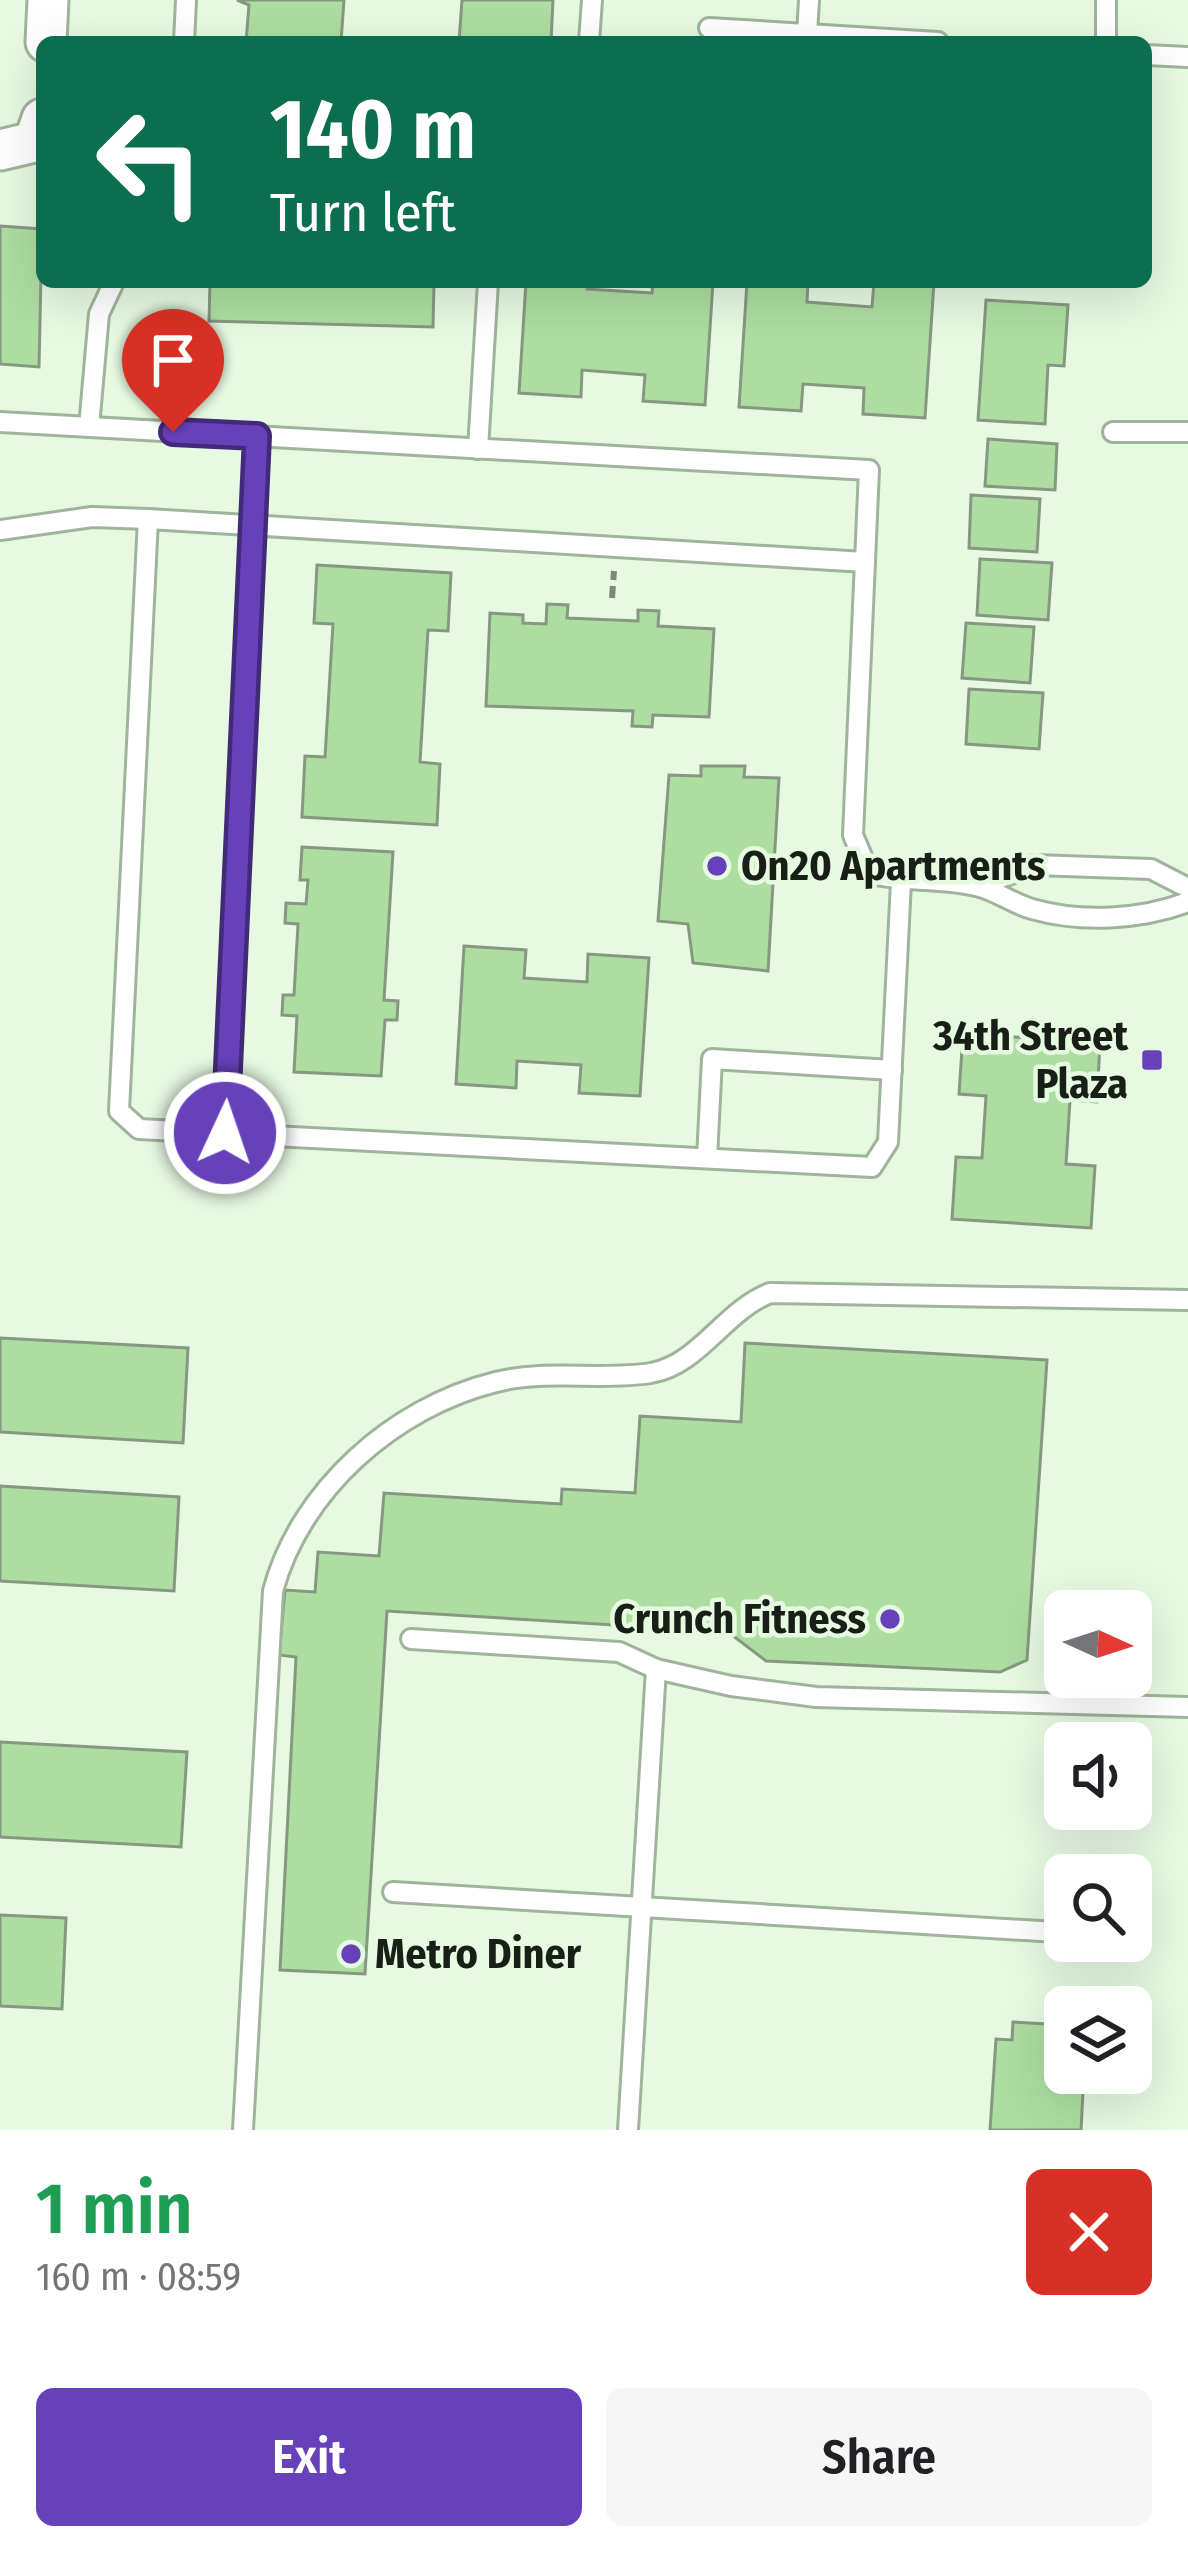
<!DOCTYPE html>
<html lang="en">
<head>
<meta charset="utf-8">
<style>
	body { margin:0; font-family:"Fira Sans Condensed",sans-serif; background:#f6f6f6; color:#202124; height:100vh; display:flex; flex-direction:column; font-size:45px; white-space:nowrap }
	* { box-sizing:border-box; margin:0 }
	p { font-size:39px; color:#757577 }
	.icon { flex:none; width:66px; height:66px; fill:none; stroke:currentColor; stroke-width:2; stroke-linecap:round; stroke-linejoin:round }
	.map { position:relative; height:2130px; overflow:hidden }
	.details { display:flex; flex-direction:column; background:#fff; flex:1 }
	.details>* { flex:none }
	.hud { position:absolute; left:36px; top:36px; width:1116px; height:252px; border-radius:18px; box-shadow:0 12px 48px #0002; background:#0b6e4f; color:#fff; overflow:hidden }
	.needle { width:78px; rotate:93deg }
	.controls { position:absolute; left:1044px; top:1590px; display:grid; gap:24px }
	.controls a { display:grid; place-items:center; width:108px; height:108px; border-radius:18px; background:#fff; box-shadow:0 12px 48px #0002; font-size:60px }
	.pin { position:absolute; display:grid; place-items:center; width:102px; height:102px; color:#fff; margin:-123px -51px; border-radius:50% 50% 50% 0; rotate:-45deg; box-shadow:0 0 12px #0007 }
	.pin .icon { rotate:45deg }
	.me { position:absolute; width:132px; margin:-66px; rotate:3deg; stroke-linejoin:round; filter:drop-shadow(0 0 9px #0008) }
	.turn { display:flex; align-items:center; gap:42px; height:252px; padding:0 36px; font-size:54px }
	.turn .icon { width:156px; height:156px; stroke-width:2.5 }
	.turn b { display:block; font-size:84px; line-height:102px }
	.round { display:grid; place-items:center; flex:none; width:126px; height:126px; border-radius:18px; background:#f6f6f6 }
	.overview { display:flex; align-items:center; justify-content:space-between; height:204px; padding:0 36px }
	h1 { font-size:72px; font-weight:600; line-height:90px; color:#1e9e55 }
	.action { display:flex; gap:24px; margin-top:auto; padding:24px 36px }
	.action a { flex:1; height:138px; border-radius:18px; background:#6741ba; color:#fff; font-size:48px; font-weight:600; line-height:138px; text-align:center }
	.action a+a { background:#f6f6f6; color:#202124 }
	.map>svg:first-child { display:block }
	.building { fill:#addda1; stroke:#869882; stroke-width:3 }
	.lines { fill:none; stroke-linecap:round; stroke-linejoin:round }
	.service-casing { stroke:#a0b39c; stroke-width:24 }
	.minor-casing { stroke:#a0b39c; stroke-width:45 }
	.path { stroke:#7d8a7a; stroke-width:6; stroke-dasharray:12 6; stroke-linecap:butt }
	.service { stroke:#fff; stroke-width:18 }
	.minor { stroke:#fff; stroke-width:39 }
	.route-casing { stroke:#432a79; stroke-width:30 }
	.route { stroke:#6741ba; stroke-width:21 }
	.poi-dot { fill:#6741ba; stroke:#e6f9e1; stroke-width:4.5 }
	.labels { text-anchor:middle; dominant-baseline:central; stroke-width:9; stroke-linejoin:round; paint-order:stroke }
	.poi-label { font-size:42px; font-weight:bold; fill:#181f16; stroke:#e6f9e1; text-anchor:start }
</style>
</head>
<body>
<div class="map">
<svg width="1188" height="2130" viewBox="0 0 1188 2130">
	<rect width="100%" height="100%" fill="#e6f9e1"/>
	<g class="building">
		<path d="M237,0H344L341,42H246L249,5Z"/>
		<path d="M462,0H553L551,42H459Z"/>
		<path d="M0,226L42,229L39,367L0,364Z"/>
		<path d="M210,282H434L433,327L209,321Z"/>
		<path d="M526,282H588L587,289L652,293L653,282H713L705,405L643,401L645,375L582,370L581,397L519,393Z"/>
		<path d="M747,282H808L807,302L872,307L874,282H934L925,418L863,414L864,388L803,384L801,411L739,407Z"/>
		<path d="M986,300L1068,305L1064,366L1048,365L1045,424L978,420Z"/>
		<path d="M988,439L1057,444L1055,490L985,486Z"/>
		<path d="M971,495L1040,499L1037,552L969,548Z"/>
		<path d="M980,559L1052,563L1048,620L977,615Z"/>
		<path d="M317,565L451,573L448,631L428,630L420,762L440,764L437,825L302,817L305,756L325,757L333,624L314,623Z"/>
		<path d="M547,604L568,605L567,618L638,621V610L659,611L658,626L714,629L709,717L653,715L652,727L632,726L633,711L486,706L490,613L523,615V623L546,624Z"/>
		<path d="M966,623L1034,627L1030,683L962,678Z"/>
		<path d="M969,689L1043,693L1039,749L966,744Z"/>
		<path d="M701,766H745L744,777L779,778L768,971L693,963L688,924L658,921L669,775L701,776Z"/>
		<path d="M302,847L393,852L384,1000L398,1001L397,1020H385L381,1076L294,1072L297,1016L282,1015L283,995H294L298,924L285,923L286,903L306,904L308,880H300Z"/>
		<path d="M464,946L526,950L524,978L587,982L588,954L649,958L640,1096L579,1093L581,1065L517,1061L516,1088L456,1084Z"/>
		<path d="M963,1034L1100,1042L1097,1102L1070,1100L1066,1164L1095,1166L1091,1228L952,1219L956,1157L982,1158L986,1096L959,1094Z"/>
		<path d="M0,1338L188,1348L183,1443L0,1432Z"/>
		<path d="M745,1343L1047,1360L1027,1660L1000,1672L766,1661L728,1632L387,1611L365,1974L280,1970L296,1657L279,1655L285,1590L315,1592L318,1552L379,1556L384,1493L561,1504L562,1489L635,1493L640,1416L741,1422Z"/>
		<path d="M0,1486L179,1497L174,1591L0,1581Z"/>
		<path d="M0,1742L187,1752L181,1847L0,1837Z"/>
		<path d="M0,1915L66,1918L62,2009L0,2006Z"/>
		<path d="M1013,2022L1065,2025V2073H1084L1081,2130H990L996,2039L1012,2040Z"/>
	</g>
	<g class="lines">
		<defs>
			<g id="service">
				<path d="M709,28L938,42"/>
				<path d="M807,34L809,0"/>
				<path d="M184,42L186,0"/>
				<path d="M589,42L592,0"/>
				<path d="M1106,42V0"/>
				<path d="M1146,55L1188,57"/>
				<path d="M0,422L869,470L853,835L869,873C905,883 944,877 980,887C998,892 1014,904 1032,909C1081,923 1141,920 1188,902"/>
				<path d="M89,427L99,314L114,282"/>
				<path d="M1113,432H1188"/>
				<path d="M478,449L488,282"/>
				<path d="M148,519L119,1111L139,1129L872,1167L888,1142L901,882"/>
				<path d="M0,530L92,517L148,519L865,562"/>
				<path d="M979,886L1035,865L1151,869L1188,888"/>
				<path d="M225,1133L257,436"/>
				<path d="M707,1158L712,1059L892,1070"/>
				<path d="M411,1639L619,1652L656,1669L731,1686L816,1697L1188,1707"/>
				<path d="M393,1892L1057,1932"/>
				<path d="M243,2130L273,1591C300,1490 394,1407 496,1382C547,1369 601,1381 651,1373C700,1364 724,1311 770,1293L1188,1300"/>
				<path d="M628,2130L656,1669"/>
			</g>
			<g id="minor">
				<path d="M46,42L48,0"/>
				<path d="M0,150L34,142L42,119"/>
			</g>
		</defs>
		<use href="#service" class="service-casing"/>
		<use href="#minor" class="minor-casing"/>
		<path class="path" d="M612,598L614,571"/>
		<use href="#service" class="service"/>
		<use href="#minor" class="minor"/>
	</g>
	<g class="lines">
		<defs>
			<path id="route" d="M173,432L257,436L225,1133"/>
		</defs>
		<use href="#route" class="route-casing"/>
		<use href="#route" class="route"/>
	</g>
	<g class="poi-dot">
		<circle cx="717" cy="866" r="12"/>
		<rect x="1140" y="1048" width="24" height="24" rx="6"/>
		<circle cx="890" cy="1619" r="12"/>
		<circle cx="351" cy="1954" r="12"/>
	</g>
	<g class="labels">
		<g class="poi-label">
			<text x="741" y="866">On20 Apartments</text>
			<text x="1128" y="1036" text-anchor="end">34th Street<tspan x="1128" dy="48">Plaza</tspan></text>
			<text x="866" y="1619" text-anchor="end">Crunch Fitness</text>
			<text x="375" y="1954">Metro Diner</text>
		</g>
	</g>
</svg>
<div class="controls">
<a><svg class="needle" viewBox="-14 -14 28 28"><path d="M0-13l5 13h-10z" fill="#e53935"/><path d="M0 13l5-13h-10z" fill="#757577"/></svg></a>
<a><svg class="icon" aria-label="sound" viewBox="0 0 24 24"><path d="M4 9h4l5-4v14l-5-4H4zM17 9q2 3 0 6"/></svg></a>
<a><svg class="icon" aria-label="search" viewBox="0 0 24 24"><circle cx="10" cy="10" r="6"/><path d="M15 15l6 6"/></svg></a>
<a><svg class="icon" aria-label="layers" viewBox="0 0 24 24"><path d="M12 4l9 5-9 5-9-5zM3 14l9 5 9-5"/></svg></a>
</div>
<div class="pin" style="left:173px;top:432px;background:#d93025"><svg class="icon" aria-label="arrive" viewBox="0 0 24 24"><path d="M6 21V4h12l-3 4 3 4H6"/></svg></div>
<svg class="me" style="left:225px;top:1133px" viewBox="-20 -20 40 40"><circle r="17" fill="#6741ba" stroke="#fff" stroke-width="3"/><path d="M0-11L8 9 0 5-8 9z" fill="#fff"/></svg>
<div class="hud">
<div class="turn"><svg class="icon" aria-label="left" viewBox="0 0 24 24"><path d="M17 20v-9H6M10 6l-5 5 5 5"/></svg><div><b>140 m</b>Turn left</div></div>
</div>
</div>
<section class="details">
<div class="overview"><div><h1>1 min</h1><p>160 m · 08:59</p></div><a class="round" style="background:#d93025;color:#fff"><svg class="icon" aria-label="close" viewBox="0 0 24 24"><path d="M6 6l12 12M18 6L6 18"/></svg></a></div>
<div class="action"><a>Exit</a><a>Share</a></div>
</section>
</body>
</html>
